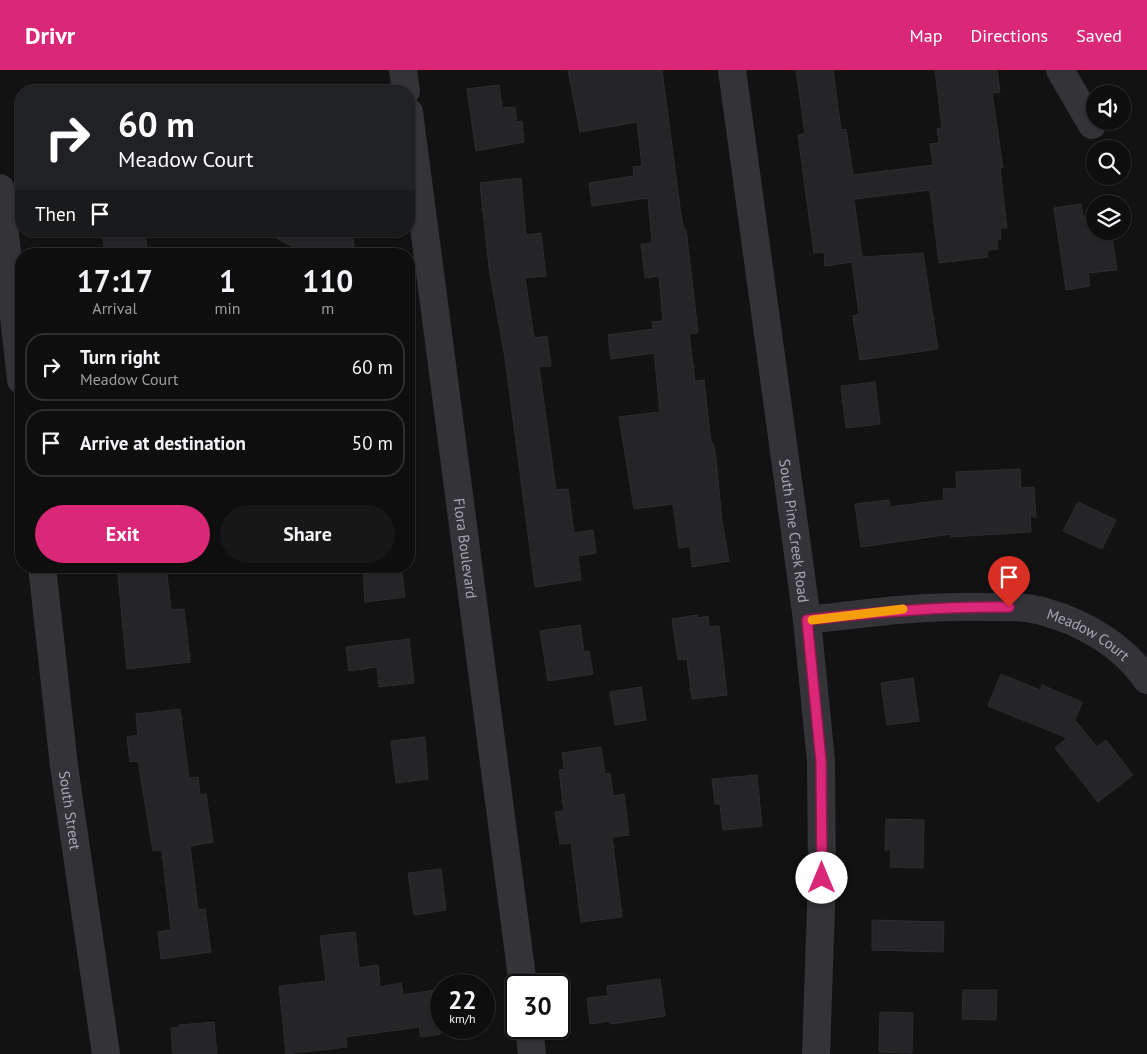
<!DOCTYPE html>
<html lang="en">
<head>
<meta charset="utf-8">
<style>
	body { margin:0; font-family:"PT Sans",sans-serif; background:#171717; color:#f1f3f6; height:100vh; display:flex; flex-direction:column; font-size:19px; white-space:nowrap }
	* { box-sizing:border-box; margin:0 }
	p { font-size:16px; color:#9b9c9e }
	.icon { flex:none; width:28px; height:28px; fill:none; stroke:currentColor; stroke-width:2; stroke-linecap:round; stroke-linejoin:round }
	.map { position:relative; flex:1; overflow:hidden }
	.side { position:absolute; left:15px; top:178px; width:400px; height:325px; display:flex; flex-direction:column; background:#0e0e0e; border-radius:20px; box-shadow:0 1px 4px #0004,0 0 0 1px #2e2e2e }
	.side>* { flex:none }
	.hud { position:absolute; left:15px; top:15px; width:400px; height:152px; border-radius:20px; box-shadow:0 1px 4px #0004,0 0 0 1px #2e2e2e; background:#202124; color:#fff; overflow:hidden }
	.buttons { position:absolute; left:1086px; top:15px; display:grid; gap:10px }
	.buttons a { display:grid; place-items:center; width:45px; height:45px; border-radius:50%; background:#0e0e0e; box-shadow:0 1px 4px #0004,0 0 0 1px #2e2e2e; font-size:25px }
	.speed { position:absolute; left:430px; top:904px; display:flex; gap:10px; font-size:25px; font-weight:700; text-align:center }
	.speed>* { display:grid; place-content:center; width:65px; height:65px; border-radius:50%; background:#0e0e0e; box-shadow:0 1px 4px #0004,0 0 0 1px #2e2e2e; line-height:1 }
	.speed small { font-size:12px; font-weight:400 }
	.speed .limit { border:2px solid #111; border-radius:8px; background:#fff; color:#111 }
	.pin { position:absolute; display:grid; place-items:center; width:42px; height:42px; color:#fff; margin:-51px -21px; border-radius:50% 50% 50% 0; rotate:-45deg; box-shadow:0 0 5px #0007 }
	.pin .icon { rotate:45deg }
	.me { position:absolute; width:55px; margin:-28px; rotate:0deg; stroke-linejoin:round; filter:drop-shadow(0 0 4px #0008) }
	.turn { display:flex; align-items:center; gap:18px; height:105px; padding:0 20px; font-size:22px }
	.turn .icon { width:65px; height:65px; stroke-width:2.5 }
	.turn b { display:block; font-size:35px; line-height:42px }
	.then { display:flex; align-items:center; height:48px; padding:0 20px; background:#0003; gap:10px; font-size:19px }
	.eta { display:flex; justify-content:space-evenly; align-items:center; height:85px; text-align:center }
	.eta b { font-size:30px; font-weight:700; line-height:35px }
	.action { display:flex; gap:10px; margin-top:auto; padding:10px 20px }
	.action a { flex:1; height:58px; border-radius:30px; background:#db2777; color:#fff; font-size:20px; font-weight:700; line-height:58px; text-align:center }
	.action a+a { background:#171717; color:#f1f3f6 }
	ul { padding:0; list-style:none }
	li { display:flex; align-items:center; gap:15px; height:68px; margin:0 10px 8px; padding:0 10px; border:2px solid #2e2e2e; border-radius:20px }
	li div { flex:1 }
	li b { display:block; font-size:19px }
	li em { font-style:normal }
	header { display:flex; align-items:center; gap:30px; box-sizing:border-box; height:70px; padding:0 25px; background:#db2777; color:#fff }
	header strong { font-size:24px }
	nav { display:flex; gap:28px; margin-inline-start:auto; font-size:18px }
	.map>svg:first-child { display:block }
	.building { fill:#252527; stroke:#2d2c2f }
	.lines { fill:none; stroke-linecap:round; stroke-linejoin:round }
	.minor { stroke:#343438; stroke-width:28 }
	.route-casing { stroke:#8e194d; stroke-width:12 }
	.route { stroke:#db2777; stroke-width:9 }
	.slow { stroke:#f59e0b; stroke-width:9 }
	.labels { text-anchor:middle; dominant-baseline:central; stroke-width:5; stroke-linejoin:round; paint-order:stroke }
	.street-label { font-size:15px; fill:#a5a8b2; stroke:#0d0d0e }
</style>
</head>
<body>
<header>
<strong>Drivr</strong>
<nav><a>Map</a><a>Directions</a><a>Saved</a></nav>
</header>
<div class="map">
<svg width="1147" height="984" viewBox="0 0 1147 984">
	<rect width="100%" height="100%" fill="#121213"/>
	<g class="building">
		<path d="M568,0H662L681,145L684,160L686,159L695,236L698,263L689,264L695,311L704,310L711,373H713L716,388L722,451L729,491L692,497L690,476L679,478L673,434L634,439L619,347L660,342L654,283L611,289L608,265L653,259L652,252L663,251L659,206L645,208L641,174L652,173L648,128L592,136L589,113L634,106L633,97L642,96L637,52L580,62Z"/>
		<path d="M796,0H833L841,60L846,59L853,105L933,95L930,74L939,73L937,59L942,58L935,0H997L1000,22L992,23L1003,98H1000L1007,158H1000L1001,169H997L998,179L987,180L988,187L939,193L930,120L854,129L862,187L923,183L938,279L860,290L853,246L859,244L852,192L825,196L824,182L814,183L798,65L805,64Z"/>
		<path d="M499,15L502,38L515,37L517,52L522,51L524,72L476,81L467,19Z"/>
		<path d="M521,108L526,165L541,163L546,206L525,208L534,268L547,266L551,296L539,297L556,420L568,419L574,463L593,460L596,483L578,486L581,510L535,517L505,288L489,198L480,113Z"/>
		<path d="M1081,134L1083,146L1095,144V161H1111L1117,200L1088,203L1090,216L1066,220L1054,138Z"/>
		<path d="M102,161H145L147,181L105,184Z"/>
		<path d="M300,161H352L355,184H305L275,167L300,163Z"/>
		<path d="M875,312L880,354L846,358L841,316Z"/>
		<path d="M1020,399L1021,418L1034,417L1036,448L1030,445L1031,462L951,467V464L861,477L855,434L889,430L890,437L944,430L943,419L957,418L956,402Z"/>
		<path d="M1078,432L1116,450L1102,479L1063,461Z"/>
		<path d="M117,496H166L171,540L184,539L190,592L127,599Z"/>
		<path d="M363,496H401L405,527L365,532Z"/>
		<path d="M697,545L698,548L708,546L709,557L719,556L727,625L692,629L687,589L678,590L672,549Z"/>
		<path d="M580,555L584,582L589,581L593,604L548,611L540,561Z"/>
		<path d="M409,569L414,613L379,617L377,597L349,601L346,577Z"/>
		<path d="M1001,604L1040,620L1042,615L1082,632L1075,650L1097,677L1106,670L1133,705L1098,732L1055,678L1067,668L988,636Z"/>
		<path d="M913,608L919,651L887,655L881,613Z"/>
		<path d="M641,617L646,650L615,655L610,622Z"/>
		<path d="M180,639L189,708L198,707L200,725L206,724L213,772L190,776L198,840L205,839L211,882L161,889L158,862L171,860L162,780L153,781L138,691L130,692L127,667L138,665L136,644Z"/>
		<path d="M425,667L428,709L396,713L391,671Z"/>
		<path d="M601,677L605,704L610,703L613,726L624,724L629,765L612,767L622,847L581,852L571,773L560,774L555,742L564,741L559,700L564,699L562,683Z"/>
		<path d="M757,705L762,756L723,760L720,734H715L712,709Z"/>
		<path d="M886,749L924,750L923,798L890,797L891,780H885Z"/>
		<path d="M441,799L446,840L414,845L408,803Z"/>
		<path d="M872,850L944,852L943,882L872,880Z"/>
		<path d="M355,862L359,898L378,895L380,917L401,913L403,925L441,919V964L421,967L419,957L346,967L347,977L286,984L279,916L326,911L320,866Z"/>
		<path d="M660,909L665,946L611,954L610,951L590,954L587,928L608,926L607,916Z"/>
		<path d="M963,920H997L996,950L962,949Z"/>
		<path d="M880,942L913,943L912,983L879,982Z"/>
		<path d="M214,952L217,984H173L171,958L180,957L179,955Z"/>
	</g>
	<g class="lines">
		<g class="minor">
			<path d="M403,0L406,21"/>
			<path id="s1" d="M732,0L807,550L821,691L822,808L816,984"/>
			<path d="M1060,0L1092,55"/>
			<path id="s2" d="M409,42L523,915"/>
			<path d="M0,118L21,310"/>
			<path id="s3" d="M42,496L64,696L106,984"/>
			<path id="s4" d="M807,550C867,543 927,535 988,537C1007,537 1027,536 1045,542C1085,553 1123,576 1147,610"/>
			<path d="M529,958L532,984"/>
		</g>
	</g>
	<g class="lines">
		<defs>
			<path id="route" d="M822,808L821,691L807,550C875,542 941,536 1009,537"/>
		</defs>
		<use href="#route" class="route-casing"/>
		<use href="#route" class="route"/>
		<path class="slow" d="M812,550L903,539"/>
	</g>
	<g class="labels">
		<g class="street-label">
			<text stroke="none"><textPath href="#s1" startOffset="465">South Pine Creek Road</textPath></text>
			<text stroke="none"><textPath href="#s2" startOffset="440">Flora Boulevard</textPath></text>
			<text stroke="none"><textPath href="#s4" startOffset="288">Meadow Court</textPath></text>
			<text stroke="none"><textPath href="#s3" startOffset="246">South Street</textPath></text>
		</g>
	</g>
</svg>
<div class="buttons">
<a><svg class="icon" aria-label="sound" viewBox="0 0 24 24"><path d="M4 9h4l5-4v14l-5-4H4zM17 9q2 3 0 6"/></svg></a>
<a><svg class="icon" aria-label="search" viewBox="0 0 24 24"><circle cx="10" cy="10" r="6"/><path d="M15 15l6 6"/></svg></a>
<a><svg class="icon" aria-label="layers" viewBox="0 0 24 24"><path d="M12 4l9 5-9 5-9-5zM3 14l9 5 9-5"/></svg></a>
</div>
<div class="speed"><div>22<small>km/h</small></div><div class="limit">30</div></div>
<div class="pin" style="left:1009px;top:537px;background:#d93025"><svg class="icon" aria-label="arrive" viewBox="0 0 24 24"><path d="M6 21V4h12l-3 4 3 4H6"/></svg></div>
<svg class="me" style="left:822px;top:808px" viewBox="-20 -20 40 40"><circle r="19" fill="#fff"/><path d="M0-13L10 11 0 6-10 11z" fill="#db2777"/></svg>
<div class="hud">
<div class="turn"><svg class="icon" aria-label="right" viewBox="0 0 24 24"><path d="M7 20v-9h11M14 6l5 5-5 5"/></svg><div><b>60 m</b>Meadow Court</div></div>
<div class="then">Then<svg class="icon" aria-label="arrive" viewBox="0 0 24 24"><path d="M6 21V4h12l-3 4 3 4H6"/></svg></div>
</div>
<section class="side">
<div class="eta">
<div><b>17:17</b><p>Arrival</p></div>
<div><b>1</b><p>min</p></div>
<div><b>110</b><p>m</p></div>
</div>
<ul>
<li><svg class="icon" aria-label="right" viewBox="0 0 24 24"><path d="M7 20v-9h11M14 6l5 5-5 5"/></svg><div><b>Turn right</b><p>Meadow Court</p></div><em>60 m</em></li>
<li><svg class="icon" aria-label="arrive" viewBox="0 0 24 24"><path d="M6 21V4h12l-3 4 3 4H6"/></svg><div><b>Arrive at destination</b></div><em>50 m</em></li>
</ul>
<div class="action"><a>Exit</a><a>Share</a></div>
</section>
</div>
</body>
</html>
